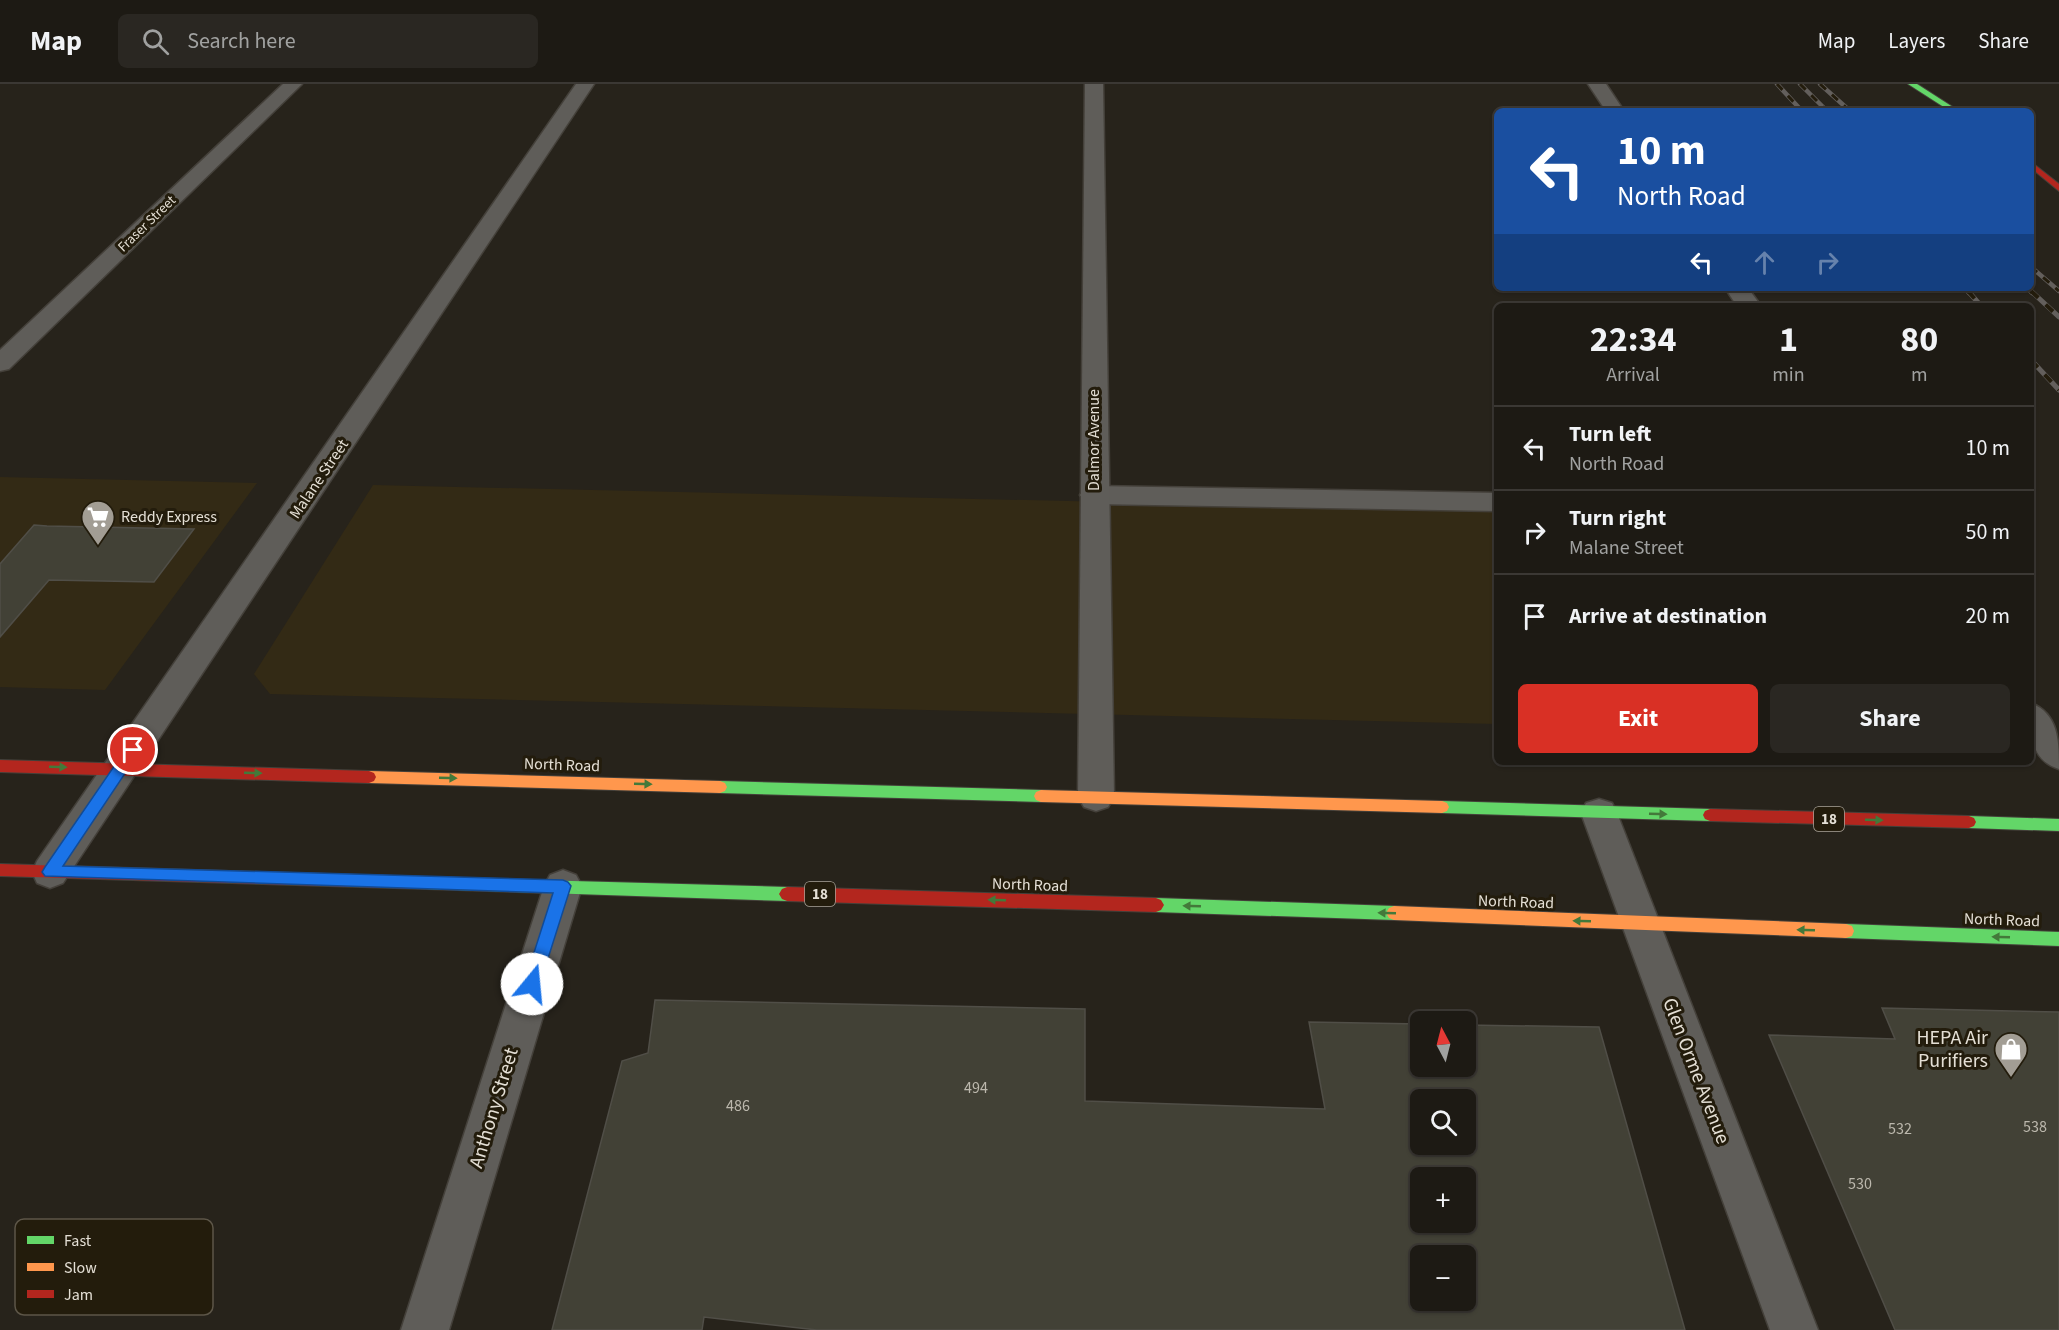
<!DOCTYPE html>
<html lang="en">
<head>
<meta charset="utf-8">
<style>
	body { margin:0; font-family:"Source Sans 3",sans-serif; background:#2a2722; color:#f1f3f6; height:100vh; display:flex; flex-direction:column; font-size:22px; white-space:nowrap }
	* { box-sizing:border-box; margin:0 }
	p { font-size:20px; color:#a0a1a0 }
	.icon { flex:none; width:33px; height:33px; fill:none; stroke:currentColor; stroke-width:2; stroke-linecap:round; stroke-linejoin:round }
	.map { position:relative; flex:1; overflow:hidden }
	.sheet { position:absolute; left:1494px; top:219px; width:540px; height:462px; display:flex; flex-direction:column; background:#1d1a14; border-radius:9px; box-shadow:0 2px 4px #0004,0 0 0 2px #3b3834 }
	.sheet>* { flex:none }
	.banner { position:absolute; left:1494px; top:24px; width:540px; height:183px; border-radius:9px; box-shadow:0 2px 4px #0004,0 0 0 2px #3b3834; background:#1a4fa0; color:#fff; overflow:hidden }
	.needle { width:39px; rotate:353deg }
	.buttons { position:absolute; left:1410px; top:927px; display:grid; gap:12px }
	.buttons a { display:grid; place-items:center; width:66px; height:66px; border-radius:9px; background:#1d1a14; box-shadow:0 2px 4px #0004,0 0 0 2px #3b3834; font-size:30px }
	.pin { position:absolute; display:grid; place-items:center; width:51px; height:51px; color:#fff; margin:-26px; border:3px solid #fff; border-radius:50%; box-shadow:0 2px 6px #0007 }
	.me { position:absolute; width:66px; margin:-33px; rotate:17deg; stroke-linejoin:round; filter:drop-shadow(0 0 4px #0008) }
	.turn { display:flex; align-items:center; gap:21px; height:126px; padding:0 24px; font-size:27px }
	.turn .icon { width:78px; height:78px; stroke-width:2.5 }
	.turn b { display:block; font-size:42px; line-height:51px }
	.lanes { display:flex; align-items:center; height:57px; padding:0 24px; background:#0003; justify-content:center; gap:30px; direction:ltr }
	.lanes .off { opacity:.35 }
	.eta { display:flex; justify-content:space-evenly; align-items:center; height:102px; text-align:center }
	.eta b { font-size:36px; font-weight:700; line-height:42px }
	.button { display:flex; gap:12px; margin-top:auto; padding:12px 24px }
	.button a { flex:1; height:69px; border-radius:9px; background:#d93025; color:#fff; font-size:24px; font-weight:700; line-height:69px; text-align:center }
	.button a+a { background:#2a2722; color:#f1f3f6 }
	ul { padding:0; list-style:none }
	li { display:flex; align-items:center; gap:18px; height:84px; padding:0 24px; border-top:2px solid #3b3834 }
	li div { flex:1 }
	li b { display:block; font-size:22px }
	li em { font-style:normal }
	header { display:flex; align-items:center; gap:36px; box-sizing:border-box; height:84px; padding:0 30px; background:#1d1a14; border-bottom:2px solid #3b3834 }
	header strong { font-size:28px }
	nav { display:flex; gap:33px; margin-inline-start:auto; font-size:21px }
	.search { width:420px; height:54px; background:#2a2722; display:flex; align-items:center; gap:15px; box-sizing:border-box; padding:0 21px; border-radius:9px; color:#a0a1a0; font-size:22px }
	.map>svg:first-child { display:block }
	.built { fill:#332a15 }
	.building { fill:#424136; stroke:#504e47; stroke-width:1.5; fill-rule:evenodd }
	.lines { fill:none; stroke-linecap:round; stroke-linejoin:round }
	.lane-casing { stroke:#44403a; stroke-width:3 }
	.street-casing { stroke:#44403a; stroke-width:3 }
	.fast-casing { stroke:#44403a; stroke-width:2 }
	.slow-casing { stroke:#44403a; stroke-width:2 }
	.jam-casing { stroke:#44403a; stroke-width:2 }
	.lane { fill:#5f5d59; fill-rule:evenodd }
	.street { fill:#5f5d59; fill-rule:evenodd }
	.fast { fill:#63d668; fill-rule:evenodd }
	.slow { fill:#ff974d; fill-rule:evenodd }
	.jam { fill:#b3261e; fill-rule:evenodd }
	.rail-far1-casing { stroke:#635f5c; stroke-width:4.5 }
	.rail-casing { stroke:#635f5c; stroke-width:5 }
	.rail-far1 { stroke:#231c0c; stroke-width:3; stroke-dasharray:8; stroke-linecap:butt }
	.rail { stroke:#231c0c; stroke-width:4; stroke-dasharray:10; stroke-linecap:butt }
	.oneway { fill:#43793a }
	.route { fill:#1a73e8; stroke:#114b97; stroke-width:1.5 }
	.labels { text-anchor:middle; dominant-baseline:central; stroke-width:6; stroke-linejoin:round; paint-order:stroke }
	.far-street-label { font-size:14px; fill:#e4dfd5; stroke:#231c0c }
	.shield { fill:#231c0c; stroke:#aaa499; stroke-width:1.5 }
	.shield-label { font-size:15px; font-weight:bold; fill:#e4dfd5 }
	.street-label { font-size:16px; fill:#e4dfd5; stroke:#231c0c }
	.poi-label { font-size:16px; fill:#e4dfd5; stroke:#231c0c; text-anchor:start }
	.near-number-label { font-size:16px; fill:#bcb8ad }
	.near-poi-label { font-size:20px; fill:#e4dfd5; stroke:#231c0c; text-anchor:end }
	.near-street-label { font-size:20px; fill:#e4dfd5; stroke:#231c0c }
	.key { fill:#231c0c; stroke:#5d5648; stroke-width:1.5 }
	.key-label { font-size:16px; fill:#e4dfd5 }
</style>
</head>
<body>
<header>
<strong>Map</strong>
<div class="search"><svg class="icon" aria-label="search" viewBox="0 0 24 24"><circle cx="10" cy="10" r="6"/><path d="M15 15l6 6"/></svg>Search here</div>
<nav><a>Map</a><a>Layers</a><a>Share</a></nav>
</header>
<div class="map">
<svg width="2059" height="1246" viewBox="0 0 2059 1246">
	<rect width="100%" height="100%" fill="#27231b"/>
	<g class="built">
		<path d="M0,393L257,399L105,606L0,603Z"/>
		<path d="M373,401L1497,427V640L270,610L254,590Z"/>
	</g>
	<g class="building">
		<path d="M34,441L47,442L194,445L154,498L49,496L0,553V480Z"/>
		<path d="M655,916L1085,925V1017L1325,1025L1309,938L1420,940V982H1466V941L1599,943L1685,1246H817L704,1233L702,1246H552L622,977L648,969ZM1420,1016H1466V1060H1420ZM1420,1094H1466V1138H1420ZM1420,1172H1466V1216H1420Z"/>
		<path d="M1882,924L2059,928V1246H1895L1769,951L1895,955Z"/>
	</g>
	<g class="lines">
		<defs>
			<path id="lane" d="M1094,402L1497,409V427L1094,420L1084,417L1080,411L1084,405Z"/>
			<g id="street">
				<path d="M283,0H302L9,285L0,287V266Z"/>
				<path d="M576,0H594L63,799L50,804L37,799L32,788L37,777Z"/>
				<path d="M1085,0H1103L1114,713L1108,723L1096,727L1084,723L1078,713Z"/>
				<path d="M1588,0H1606L1624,27H1606Z"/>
				<path d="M1725,204H1748L1761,222H1737Z"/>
				<path d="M2031,619C2059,630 2059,658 2059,685C2028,675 2031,647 2031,619Z"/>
				<path d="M1599,715L1612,719L1617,729L1818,1246H1770L1581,729L1586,719Z"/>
				<path d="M563,786L576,791L582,802L449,1246H401L544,802L550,791Z"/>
			</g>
			<g id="fast">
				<path d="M1908,0H1917L1959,27H1950Z"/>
				<path d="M720,697L1041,706L1046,708L1048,712L1046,716L1041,718L720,709L715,707L713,703L715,699Z"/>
				<path d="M1442,717L1710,725L1715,727L1717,731L1715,735L1710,737L1442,729L1437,727L1435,723L1437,719Z"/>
				<path d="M1969,732L2059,735V747L1969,744L1964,742L1962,738L1964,734Z"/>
				<path d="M426,793L787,803L792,805L795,810L792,815L787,817L426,805L421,804L418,799L421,794Z"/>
				<path d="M1156,814L1394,822L1399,824L1402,829L1399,834L1394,836L1156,828L1151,826L1148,821L1151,816Z"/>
				<path d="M1846,840L2059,848V862L1846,854L1840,852L1838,847L1840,842Z"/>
			</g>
			<g id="slow">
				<path d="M369,687L720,697L725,699L727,703L725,707L720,709L369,699L364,697L362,693L364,689Z"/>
				<path d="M1041,706L1442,717L1447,719L1449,723L1447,727L1442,729L1041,718L1036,716L1034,712L1036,708Z"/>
				<path d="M1394,822L1846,840L1852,842L1854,847L1852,852L1846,854L1394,836L1389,834L1386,829L1389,824Z"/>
			</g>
			<g id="jam">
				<path d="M2031,78L2059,100V107L2031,84Z"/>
				<path d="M0,676L369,687L374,689L376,693L374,697L369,699L0,688Z"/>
				<path d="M1710,725L1969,732L1974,734L1976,738L1974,742L1969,744L1710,737L1705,735L1703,731L1705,727Z"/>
				<path d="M0,780L426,793L431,794L434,799L431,804L426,805L0,792Z"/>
				<path d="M787,803L1156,814L1161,816L1164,821L1161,826L1156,828L787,817L782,815L779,810L782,805Z"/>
			</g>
		</defs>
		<use href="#lane" class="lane-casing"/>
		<use href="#street" class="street-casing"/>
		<use href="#fast" class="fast-casing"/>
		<use href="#slow" class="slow-casing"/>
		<use href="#jam" class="jam-casing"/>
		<use href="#lane" class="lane"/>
		<use href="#street" class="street"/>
		<use href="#fast" class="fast"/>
		<use href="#slow" class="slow"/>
		<use href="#jam" class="jam"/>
		<defs>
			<g id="rail-far1">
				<path d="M1777,0L1802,27"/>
				<path d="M1800,0L1827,27"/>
				<path d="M1820,0L1850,27"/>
				<path d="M2031,183L2059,207"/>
				<path d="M1965,204L1969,209"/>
				<path d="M2027,204L2032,209"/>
			</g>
			<g id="rail">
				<path d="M1968,207L1981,222"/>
				<path d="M2031,207L2059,233"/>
				<path d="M2031,276L2059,306"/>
			</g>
		</defs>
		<use href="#rail-far1" class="rail-far1-casing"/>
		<use href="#rail" class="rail-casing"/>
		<use href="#rail-far1" class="rail-far1"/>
		<use href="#rail" class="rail"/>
	</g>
	<defs><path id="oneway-solid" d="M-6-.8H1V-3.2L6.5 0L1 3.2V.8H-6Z" transform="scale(1.5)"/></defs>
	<g class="oneway">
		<use href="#oneway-solid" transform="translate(58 683) rotate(2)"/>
		<use href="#oneway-solid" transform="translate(253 689) rotate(2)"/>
		<use href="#oneway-solid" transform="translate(448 694) rotate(2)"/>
		<use href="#oneway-solid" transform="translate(643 700) rotate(2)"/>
		<use href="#oneway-solid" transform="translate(1658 730) rotate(2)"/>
		<use href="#oneway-solid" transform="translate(1874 736) rotate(2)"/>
		<use href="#oneway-solid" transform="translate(997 816) rotate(-178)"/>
		<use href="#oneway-solid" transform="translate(1192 822) rotate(-178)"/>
		<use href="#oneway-solid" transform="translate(1387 829) rotate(-178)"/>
		<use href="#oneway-solid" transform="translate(1582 837) rotate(-178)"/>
		<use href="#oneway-solid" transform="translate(1806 846) rotate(-178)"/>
		<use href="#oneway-solid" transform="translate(2001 853) rotate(-178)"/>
	</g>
	<path class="route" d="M133,661L140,666L138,670L63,782L563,796L568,798L571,802L538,906L532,908L526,906L524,900L553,809L45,792L42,788L45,783L128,662Z"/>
	<defs>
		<symbol id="supermarket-pin" viewBox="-11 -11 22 30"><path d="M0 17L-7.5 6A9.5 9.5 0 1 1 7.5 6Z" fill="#a29d94" stroke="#231c0c"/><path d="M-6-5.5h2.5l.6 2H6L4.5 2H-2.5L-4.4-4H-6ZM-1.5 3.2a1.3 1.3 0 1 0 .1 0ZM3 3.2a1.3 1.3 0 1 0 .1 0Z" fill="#fff"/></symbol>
		<symbol id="shop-pin" viewBox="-11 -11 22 30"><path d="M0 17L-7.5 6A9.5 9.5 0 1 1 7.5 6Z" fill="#a29d94" stroke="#231c0c"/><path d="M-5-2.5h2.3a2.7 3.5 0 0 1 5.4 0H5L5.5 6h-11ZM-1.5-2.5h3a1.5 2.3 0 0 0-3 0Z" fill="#fff"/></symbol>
	</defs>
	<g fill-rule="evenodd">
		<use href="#supermarket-pin" x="79" y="414" width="38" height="52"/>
		<use href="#shop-pin" x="1992" y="946" width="38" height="52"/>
	</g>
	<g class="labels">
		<g class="far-street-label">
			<text transform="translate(147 140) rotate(-44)">Fraser Street</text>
		</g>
		<g class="shield">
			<rect x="1814" y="723" width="30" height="24" rx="4.5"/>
			<rect x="805" y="798" width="30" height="24" rx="4.5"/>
		</g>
		<g class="shield-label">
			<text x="1829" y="735">18</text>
			<text x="820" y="810">18</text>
		</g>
		<g class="street-label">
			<text transform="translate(1094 356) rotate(-90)">Dalmor Avenue</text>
			<text transform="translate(319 395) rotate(-56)">Malane Street</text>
			<text transform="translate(562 681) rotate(2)">North Road</text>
			<text transform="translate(1030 801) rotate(2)">North Road</text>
			<text transform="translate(1516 818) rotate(2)">North Road</text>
			<text transform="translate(2002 836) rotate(2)">North Road</text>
		</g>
		<g class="poi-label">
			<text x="121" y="433">Reddy Express</text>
		</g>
		<g class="near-number-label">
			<text x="976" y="1004">494</text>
			<text x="738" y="1022">486</text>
			<text x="2035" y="1043">538</text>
			<text x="1900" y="1045">532</text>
			<text x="1860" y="1100">530</text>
		</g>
		<g class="near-poi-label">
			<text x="1988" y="954">HEPA Air<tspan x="1988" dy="23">Purifiers</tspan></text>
		</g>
		<g class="near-street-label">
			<text transform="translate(1696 987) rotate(69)">Glen Orme Avenue</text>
			<text transform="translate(494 1024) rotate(-73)">Anthony Street</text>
		</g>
	</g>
	<rect x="15" y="1135" width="198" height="96" rx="9" class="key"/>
	<rect x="27" y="1152" width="27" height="8" fill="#63d668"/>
	<rect x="27" y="1179" width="27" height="8" fill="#ff974d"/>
	<rect x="27" y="1206" width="27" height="8" fill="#b3261e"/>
	<g class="key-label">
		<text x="64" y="1162">Fast</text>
		<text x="64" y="1189">Slow</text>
		<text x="64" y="1216">Jam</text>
	</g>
</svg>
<div class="buttons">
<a><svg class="needle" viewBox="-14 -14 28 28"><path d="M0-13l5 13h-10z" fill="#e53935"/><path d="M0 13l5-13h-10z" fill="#a0a1a0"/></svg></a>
<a><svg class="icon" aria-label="search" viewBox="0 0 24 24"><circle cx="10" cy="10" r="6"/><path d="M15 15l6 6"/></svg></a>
<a>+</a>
<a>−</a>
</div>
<div class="pin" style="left:133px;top:666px;background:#d93025"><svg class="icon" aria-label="arrive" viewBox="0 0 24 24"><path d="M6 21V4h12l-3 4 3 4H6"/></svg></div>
<svg class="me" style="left:532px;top:900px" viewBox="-20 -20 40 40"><circle r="19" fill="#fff"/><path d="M0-13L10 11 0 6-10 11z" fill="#1a73e8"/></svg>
<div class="banner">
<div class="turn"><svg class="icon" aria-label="left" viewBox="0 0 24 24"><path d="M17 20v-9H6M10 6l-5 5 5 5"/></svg><div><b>10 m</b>North Road</div></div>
<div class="lanes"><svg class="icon" aria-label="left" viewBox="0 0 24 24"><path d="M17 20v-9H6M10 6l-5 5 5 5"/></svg><svg class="icon off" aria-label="ahead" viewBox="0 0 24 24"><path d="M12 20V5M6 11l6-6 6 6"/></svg><svg class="icon off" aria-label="right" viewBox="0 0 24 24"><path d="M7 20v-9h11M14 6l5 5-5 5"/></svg></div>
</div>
<section class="sheet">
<div class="eta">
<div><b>22:34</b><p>Arrival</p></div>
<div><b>1</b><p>min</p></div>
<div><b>80</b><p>m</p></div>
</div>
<ul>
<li><svg class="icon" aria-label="left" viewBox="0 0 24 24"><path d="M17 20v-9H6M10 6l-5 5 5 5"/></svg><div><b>Turn left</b><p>North Road</p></div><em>10 m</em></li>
<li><svg class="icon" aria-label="right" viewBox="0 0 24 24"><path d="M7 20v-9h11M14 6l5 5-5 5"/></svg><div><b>Turn right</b><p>Malane Street</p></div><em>50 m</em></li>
<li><svg class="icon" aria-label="arrive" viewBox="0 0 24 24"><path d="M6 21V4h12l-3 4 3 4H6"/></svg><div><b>Arrive at destination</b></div><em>20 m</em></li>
</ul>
<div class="button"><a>Exit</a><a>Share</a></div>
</section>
</div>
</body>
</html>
